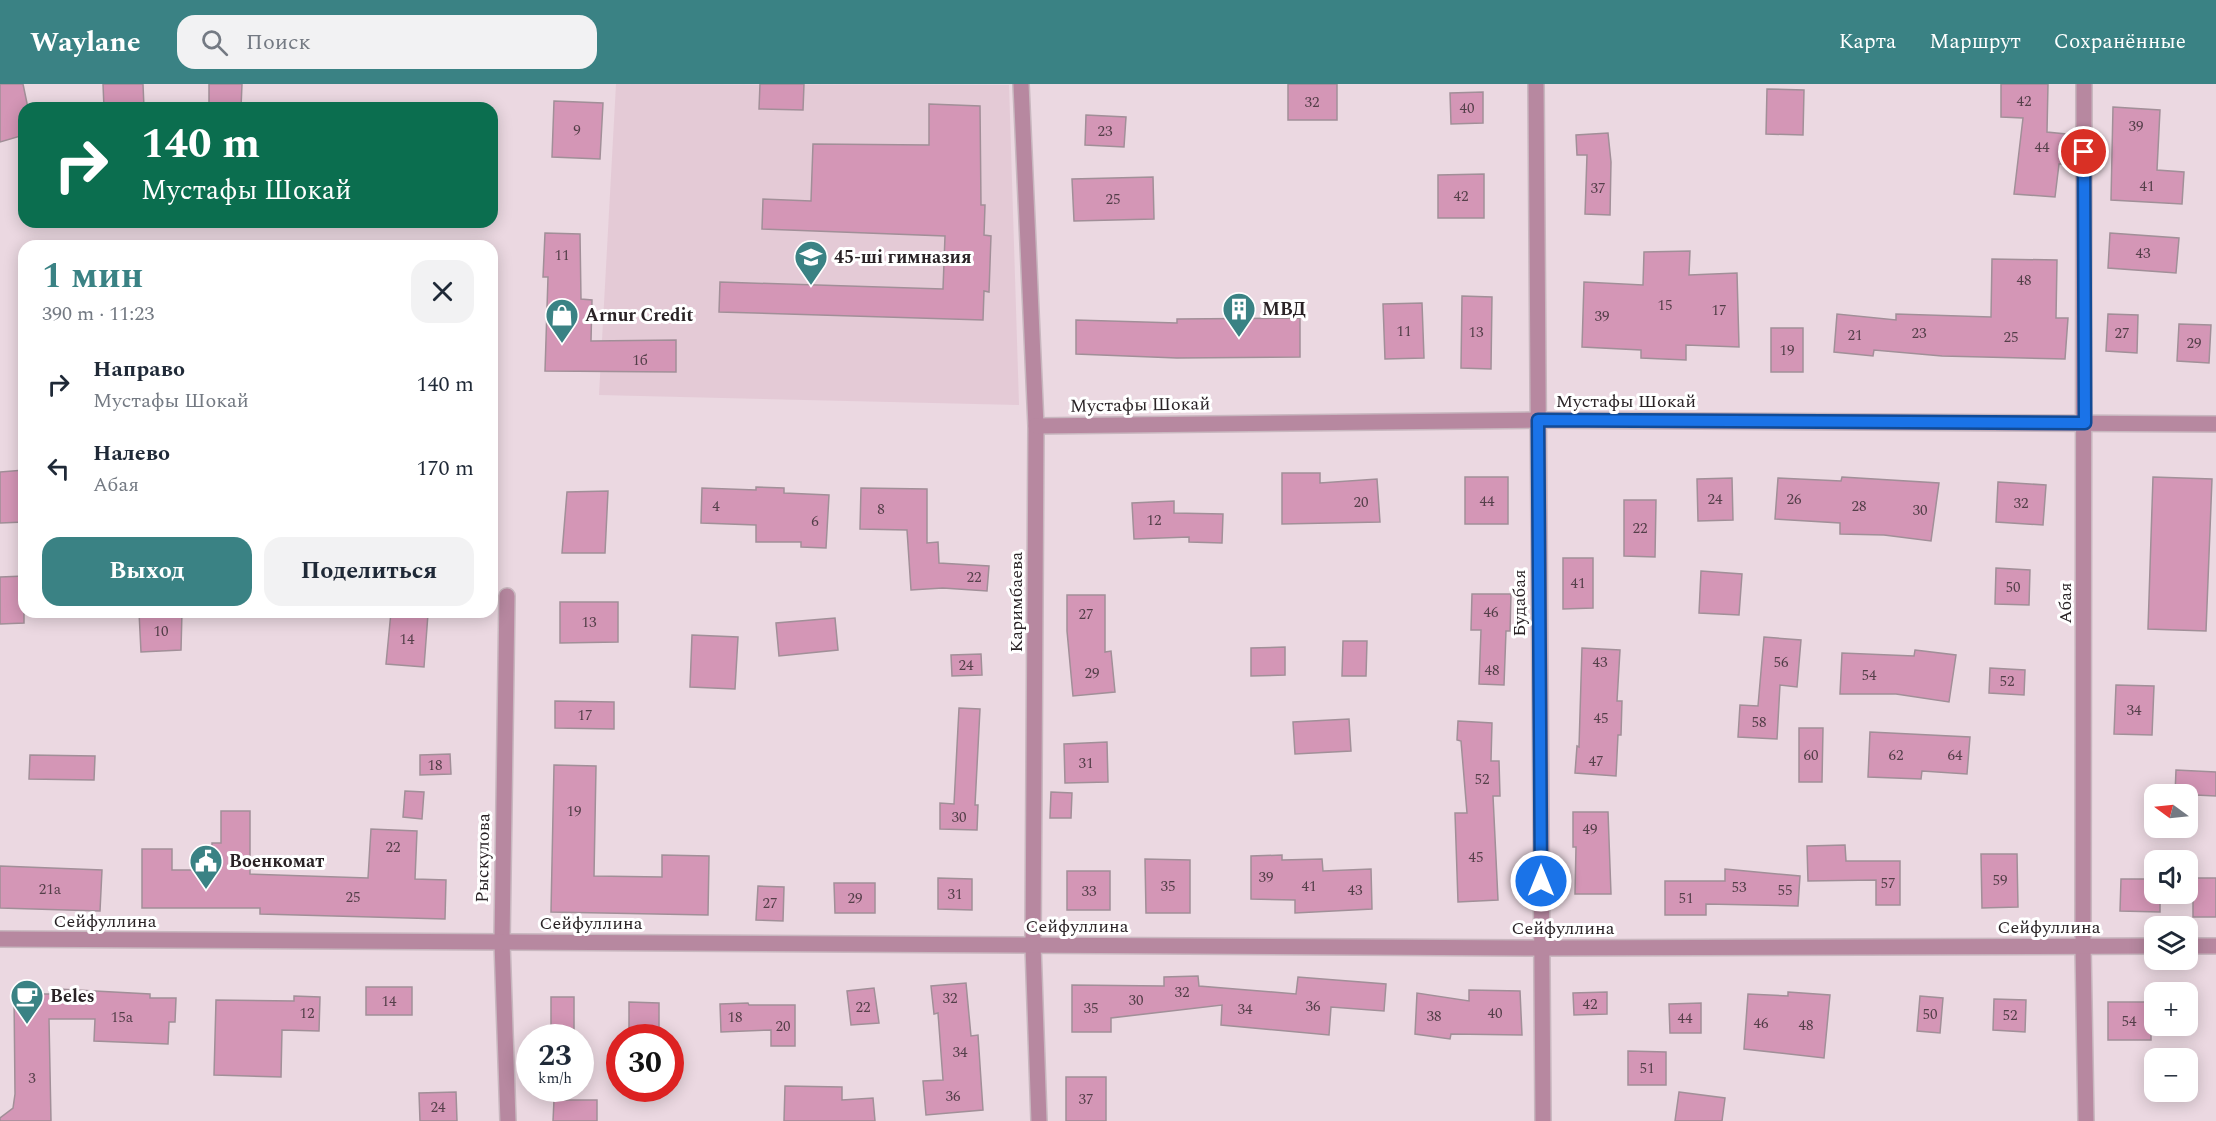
<!DOCTYPE html>
<html lang="ru">
<head>
<meta charset="utf-8">
<style>
	body { margin:0; font-family:Spectral,serif; background:#f2f2f3; color:#1f2937; height:100vh; display:flex; flex-direction:column; font-size:22px; white-space:nowrap }
	* { box-sizing:border-box; margin:0 }
	p { font-size:20px; color:#747a83 }
	.icon { flex:none; width:33px; height:33px; fill:none; stroke:currentColor; stroke-width:2; stroke-linecap:round; stroke-linejoin:round }
	.map { position:relative; flex:1; overflow:hidden }
	.panel { position:absolute; left:18px; top:156px; width:480px; height:378px; display:flex; flex-direction:column; background:#fff; border-radius:18px; box-shadow:0 3px 15px #0003 }
	.panel>* { flex:none }
	.banner { position:absolute; left:18px; top:18px; width:480px; height:126px; border-radius:18px; box-shadow:0 3px 15px #0003; background:#0b6e4f; color:#fff; overflow:hidden }
	.needle { width:39px; rotate:285deg }
	.controls { position:absolute; left:2144px; top:700px; display:grid; gap:12px }
	.controls a { display:grid; place-items:center; width:54px; height:54px; border-radius:12px; background:#fff; box-shadow:0 3px 15px #0003; font-size:30px }
	.speed { position:absolute; left:516px; top:940px; display:flex; gap:12px; font-size:30px; font-weight:700; text-align:center }
	.speed>* { display:grid; place-content:center; width:78px; height:78px; border-radius:50%; background:#fff; box-shadow:0 3px 15px #0003; line-height:1 }
	.speed small { font-size:15px; font-weight:400 }
	.speed .limit { border:9px solid #d22; background:#fff; color:#111 }
	.pin { position:absolute; display:grid; place-items:center; width:51px; height:51px; color:#fff; margin:-26px; border:3px solid #fff; border-radius:50%; box-shadow:0 2px 6px #0007 }
	.me { position:absolute; width:66px; margin:-33px; rotate:0deg; stroke-linejoin:round; filter:drop-shadow(0 0 4px #0008) }
	.turn { display:flex; align-items:center; gap:21px; height:126px; padding:0 24px; font-size:27px }
	.turn .icon { width:78px; height:78px; stroke-width:2.5 }
	.turn b { display:block; font-size:42px; line-height:51px }
	.round { display:grid; place-items:center; flex:none; width:63px; height:63px; border-radius:18px; background:#f2f2f3 }
	.head { display:flex; align-items:center; justify-content:space-between; height:102px; padding:0 24px }
	h1 { font-size:36px; font-weight:700; line-height:45px; color:#3a8284 }
	.primary-button { display:flex; gap:12px; margin-top:auto; padding:12px 24px }
	.primary-button a { flex:1; height:69px; border-radius:18px; background:#3a8284; color:#fff; font-size:24px; font-weight:700; line-height:69px; text-align:center }
	.primary-button a+a { background:#f2f2f3; color:#1f2937 }
	ul { padding:0; list-style:none }
	li { display:flex; align-items:center; gap:18px; height:84px; padding:0 24px }
	li div { flex:1 }
	li b { display:block; font-size:22px }
	li em { font-style:normal }
	header { display:flex; align-items:center; gap:36px; box-sizing:border-box; height:84px; padding:0 30px; background:#3a8284; color:#fff }
	header strong { font-size:28px }
	nav { display:flex; gap:33px; margin-inline-start:auto; font-size:21px }
	.search { width:420px; height:54px; background:#f2f2f3; display:flex; align-items:center; gap:15px; box-sizing:border-box; padding:0 21px; border-radius:18px; color:#747a83; font-size:22px }
	.map>svg:first-child { display:block }
	.built { fill:#e4cad6 }
	.building { fill:#d496b6; stroke:#a18f98; stroke-width:1.5 }
	.lines { fill:none; stroke-linecap:round; stroke-linejoin:round }
	.minor-casing { stroke:#c8b7bf; stroke-width:18 }
	.minor { stroke:#b788a0; stroke-width:15 }
	.route-casing { stroke:#114b97; stroke-width:15 }
	.route { stroke:#1a73e8; stroke-width:10 }
	.labels { text-anchor:middle; dominant-baseline:central; stroke-width:6; stroke-linejoin:round; paint-order:stroke }
	.number-label { font-size:15px; fill:#543f49 }
	.poi-label { font-size:18px; font-weight:bold; fill:#292225; stroke:#fff; text-anchor:start }
	.street-label { font-size:18px; fill:#292225; stroke:#fff }
</style>
</head>
<body>
<header>
<strong>Waylane</strong>
<div class="search"><svg class="icon" aria-label="search" viewBox="0 0 24 24"><circle cx="10" cy="10" r="6"/><path d="M15 15l6 6"/></svg>Поиск</div>
<nav><a>Карта</a><a>Маршрут</a><a>Сохранённые</a></nav>
</header>
<div class="map">
<svg width="2216" height="1037" viewBox="0 0 2216 1037">
	<rect width="100%" height="100%" fill="#ebd8e1"/>
	<path class="built" d="M616,0L1009,1L1019,321L599,311Z"/>
	<g class="building">
		<path d="M0,0H23L28,24H24V51L0,58Z"/>
		<path d="M103,0H143L144,24H104Z"/>
		<path d="M209,0H242L241,24H209Z"/>
		<path d="M760,0H804L803,26L759,25Z"/>
		<rect x="1288" y="0" width="49" height="36"/>
		<path d="M2001,0H2048L2047,48L2066,50L2063,80H2059L2055,113L2014,110L2023,34L2001,33Z"/>
		<path d="M1767,5L1804,6L1803,51L1766,50Z"/>
		<path d="M1483,8V39L1451,40L1450,9Z"/>
		<path d="M554,17L603,19L600,75L552,73Z"/>
		<path d="M929,20L980,22L981,121H985L984,151L991,152L989,208L984,207L983,236L719,228L720,198L943,205L945,152L762,145L763,115L811,117L813,60L929,61Z"/>
		<path d="M2113,23L2160,26L2157,86L2184,88L2182,120L2111,116Z"/>
		<path d="M1086,31L1126,33L1124,63L1085,61Z"/>
		<path d="M1608,49L1611,78L1610,131L1585,130L1587,71H1577L1576,51Z"/>
		<path d="M1484,90V134H1438V91Z"/>
		<path d="M1153,93L1154,135L1074,137L1072,95Z"/>
		<path d="M545,149L580,150L581,215L592,216L591,257L676,256V288L545,287L548,193H543Z"/>
		<path d="M2110,149L2179,154L2176,189L2108,184Z"/>
		<path d="M1690,167L1689,191L1737,189L1739,263L1686,261V276L1641,274V266L1582,263L1584,198L1643,201L1644,168Z"/>
		<path d="M1992,175L2057,176L2056,234H2068L2065,275L1942,272L1874,266L1873,272L1834,268L1837,230L1896,236V230L1991,233Z"/>
		<path d="M1462,212L1492,213L1491,285L1461,284Z"/>
		<path d="M1422,219L1424,274L1385,275L1383,220Z"/>
		<path d="M2108,230L2138,231L2137,269L2106,267Z"/>
		<path d="M1300,234V273L1177,274L1076,270V236L1177,239V235Z"/>
		<path d="M2179,240L2211,241L2209,279L2177,277Z"/>
		<rect x="1771" y="244" width="32" height="44"/>
		<path d="M24,386V438L0,439V388Z"/>
		<path d="M1282,389H1320V399L1377,395L1380,438L1282,440Z"/>
		<rect x="1465" y="393" width="43" height="47"/>
		<path d="M1842,393L1939,399L1931,457L1884,451L1840,450V439L1775,435L1778,394L1841,397Z"/>
		<path d="M2153,393L2212,395L2206,547L2148,545Z"/>
		<path d="M1732,394L1733,436L1698,437L1697,395Z"/>
		<path d="M1998,398L2046,401L2043,441L1996,438Z"/>
		<path d="M756,403L784,404V409L829,411L826,464L801,463V458H756V441L701,439L702,404L756,406Z"/>
		<path d="M861,404L927,405V459L938,458L939,479L989,482L987,507L943,504L911,506L907,446L860,445Z"/>
		<path d="M608,407L605,469H562L567,408Z"/>
		<path d="M1624,416H1656L1655,473L1624,472Z"/>
		<path d="M1174,417V429L1223,430L1222,459L1189,458V453L1134,455L1132,419Z"/>
		<path d="M1563,474H1593V524L1563,525Z"/>
		<path d="M1996,484L2030,486L2029,521L1995,520Z"/>
		<path d="M1701,487L1742,490L1739,531L1699,529Z"/>
		<path d="M24,492V539L0,540V493Z"/>
		<path d="M1472,510H1511L1510,547H1506L1504,601L1479,600L1481,546H1471Z"/>
		<path d="M1067,511H1105V568L1111,567L1115,608L1073,612L1067,547Z"/>
		<path d="M560,518H618V558L560,559Z"/>
		<path d="M139,528H182L181,566L141,568Z"/>
		<path d="M391,528L428,530L424,583L386,580Z"/>
		<path d="M835,534L838,566L779,572L776,539Z"/>
		<path d="M692,551L738,553L735,605L690,603Z"/>
		<path d="M1764,553L1801,556L1797,603L1780,601L1777,655L1738,653L1740,621L1758,622Z"/>
		<path d="M1343,557H1367L1366,592H1342Z"/>
		<path d="M1285,563V591L1251,592V564Z"/>
		<path d="M1582,564L1620,566L1617,617H1622L1621,651H1618L1616,692L1575,689L1577,662L1579,663Z"/>
		<path d="M1915,566L1956,571L1949,618L1896,610H1840L1842,569L1914,572Z"/>
		<path d="M981,570L982,591L952,592L951,571Z"/>
		<path d="M1990,584L2025,586L2024,611L1989,609Z"/>
		<path d="M2116,601L2154,602L2152,651L2114,650Z"/>
		<path d="M555,617L614,618V645L555,644Z"/>
		<path d="M959,624L980,625L975,721H978L977,746L940,745V719L954,720Z"/>
		<path d="M1349,635L1351,667L1295,670L1293,638Z"/>
		<path d="M1458,637L1492,639L1491,677H1499L1500,712H1493L1498,816L1458,818L1455,729H1467L1461,657L1457,656Z"/>
		<path d="M1799,644H1823L1822,698H1799Z"/>
		<path d="M1870,648L1970,653L1967,690L1922,687L1921,695L1868,693Z"/>
		<path d="M1107,658L1108,698L1065,699L1064,660Z"/>
		<path d="M450,670L451,690L420,691V671Z"/>
		<path d="M30,671L95,672L94,696L29,695Z"/>
		<path d="M554,681L596,682L594,792L662,793V771L709,772L708,831L551,828Z"/>
		<path d="M2176,686L2216,688V712L2175,710Z"/>
		<path d="M405,707L424,708L422,735L403,733Z"/>
		<path d="M1051,708L1072,709L1071,734H1050Z"/>
		<path d="M221,727H250V790L368,794L371,745L417,747L415,795L446,796L445,835L260,830V824H142V765H172V786H212V759H221Z"/>
		<path d="M1573,728H1608L1611,810H1575L1576,763H1573Z"/>
		<path d="M1845,761L1846,777H1900V821H1876V796L1808,797L1807,762Z"/>
		<path d="M1981,770H2017L2018,823L1982,824Z"/>
		<path d="M1282,771V776L1322,775L1323,787L1371,785L1372,825L1295,829V816L1251,815V772Z"/>
		<path d="M1145,775L1190,776V829H1146Z"/>
		<path d="M0,782L102,786L100,827L0,824Z"/>
		<path d="M1725,785L1800,792L1798,822L1706,820V831H1665V797H1725Z"/>
		<rect x="1067" y="787" width="43" height="39"/>
		<path d="M938,794L972,795V826L938,825Z"/>
		<rect x="2193" y="794" width="23" height="39"/>
		<path d="M2121,795H2154V810H2160V828L2120,827Z"/>
		<path d="M834,799H875V829H835Z"/>
		<path d="M758,802L784,803L783,837L756,836Z"/>
		<path d="M1198,892L1199,902L1296,910L1298,893L1386,900L1384,927L1331,923L1329,951L1221,941L1222,921L1111,934V948H1072V901L1164,902V893Z"/>
		<path d="M966,899L971,952L978,951L983,1026L926,1031L923,997L943,996L938,929L934,930L931,902Z"/>
		<rect x="366" y="903" width="46" height="28"/>
		<path d="M874,904L879,939L851,941L847,907Z"/>
		<path d="M58,905L150,910V914H176L175,938H169L168,960L94,957L95,935H49L51,1037H0V1034L13,1024L15,1010L14,910H58Z"/>
		<path d="M1469,906L1520,907L1522,951L1451,950L1450,955L1415,950L1417,909L1469,917Z"/>
		<path d="M1607,908V930L1574,931L1573,909Z"/>
		<path d="M1788,908L1830,911L1824,974L1744,965L1748,910L1788,912Z"/>
		<path d="M294,912L320,913L319,947L282,946L281,993L214,991L216,916L294,917Z"/>
		<path d="M1920,912L1943,914L1940,949L1917,947Z"/>
		<rect x="551" y="913" width="23" height="41"/>
		<path d="M1994,915L2026,916L2025,948L1993,946Z"/>
		<path d="M629,918L659,919V954H629Z"/>
		<rect x="2108" y="918" width="43" height="38"/>
		<path d="M748,919L749,921H795V962H771V946L721,948L720,920Z"/>
		<path d="M1701,919V949H1670L1669,920Z"/>
		<path d="M1628,967L1666,968V1001H1628Z"/>
		<rect x="1066" y="993" width="40" height="44"/>
		<path d="M785,1002L842,1003V1016L873,1014L875,1037H784Z"/>
		<path d="M456,1008L457,1037H420L419,1009Z"/>
		<path d="M1679,1008L1725,1014L1722,1037H1675Z"/>
		<path d="M554,1016H597V1037H553Z"/>
	</g>
	<g class="lines">
		<defs>
			<g id="minor">
				<path d="M1021,0L1036,342L1033,861L1039,1037"/>
				<path d="M1536,0L1543,1037"/>
				<path d="M2084,0L2083,862L2086,1037"/>
				<path d="M1036,342L1537,336L2216,340"/>
				<path d="M507,512L502,858L508,1037"/>
				<path d="M0,855L1542,864L2154,862"/>
				<path d="M2187,862H2216"/>
			</g>
		</defs>
		<use href="#minor" class="minor-casing"/>
		<use href="#minor" class="minor"/>
	</g>
	<g class="lines">
		<defs>
			<path id="route" d="M1541,797L1538,336L2085,339L2084,68"/>
		</defs>
		<use href="#route" class="route-casing"/>
		<use href="#route" class="route"/>
	</g>
	<defs>
		<symbol id="school-pin" viewBox="-11 -11 22 30"><path d="M0 17L-7.5 6A9.5 9.5 0 1 1 7.5 6Z" fill="#3a8284" stroke="#fff"/><path d="M0-5L7-2L0 1L-7-2ZM-4 1L0 2.5L4 1V4Q0 6-4 4Z" fill="#fff"/></symbol>
		<symbol id="building-pin" viewBox="-11 -11 22 30"><path d="M0 17L-7.5 6A9.5 9.5 0 1 1 7.5 6Z" fill="#3a8284" stroke="#fff"/><path d="M-4-6H4V6H1V3H-1V6H-4ZM-2.5-4.3h1.7v1.8h-1.7ZM.8-4.3h1.7v1.8H.8ZM-2.5-1h1.7V.8h-1.7ZM.8-1h1.7V.8H.8Z" fill="#fff"/></symbol>
		<symbol id="shop-pin" viewBox="-11 -11 22 30"><path d="M0 17L-7.5 6A9.5 9.5 0 1 1 7.5 6Z" fill="#3a8284" stroke="#fff"/><path d="M-5-2.5h2.3a2.7 3.5 0 0 1 5.4 0H5L5.5 6h-11ZM-1.5-2.5h3a1.5 2.3 0 0 0-3 0Z" fill="#fff"/></symbol>
		<symbol id="civic-pin" viewBox="-11 -11 22 30"><path d="M0 17L-7.5 6A9.5 9.5 0 1 1 7.5 6Z" fill="#3a8284" stroke="#fff"/><path d="M-.6-6.5H3V-4.5H.6V-3L4-1V1h2V6H-6V1h2V-1L-.6-3ZM-1.2 2.5V6h2.4V2.5Z" fill="#fff"/></symbol>
		<symbol id="cafe-pin" viewBox="-11 -11 22 30"><path d="M0 17L-7.5 6A9.5 9.5 0 1 1 7.5 6Z" fill="#3a8284" stroke="#fff"/><path d="M-5.5-4.5H6V0H3Q3 3.5 0 3.5H-2.5Q-5.5 3.5-5.5 0ZM3-3.2v2h1.7v-2ZM-6 4.5H4V6H-6Z" fill="#fff"/></symbol>
	</defs>
	<g fill-rule="evenodd">
		<use href="#school-pin" x="792" y="154" width="38" height="52"/>
		<use href="#building-pin" x="1220" y="206" width="38" height="52"/>
		<use href="#shop-pin" x="543" y="212" width="38" height="52"/>
		<use href="#civic-pin" x="187" y="758" width="38" height="52"/>
		<use href="#cafe-pin" x="8" y="893" width="38" height="52"/>
	</g>
	<g class="labels">
		<g class="number-label">
			<text x="2024" y="17">42</text>
			<text x="1312" y="18">32</text>
			<text x="1467" y="24">40</text>
			<text x="2136" y="42">39</text>
			<text x="577" y="46">9</text>
			<text x="1105" y="47">23</text>
			<text x="2042" y="63">44</text>
			<text x="2147" y="102">41</text>
			<text x="1598" y="104">37</text>
			<text x="1461" y="112">42</text>
			<text x="1113" y="115">25</text>
			<text x="2143" y="169">43</text>
			<text x="562" y="171">11</text>
			<text x="2024" y="196">48</text>
			<text x="1665" y="221">15</text>
			<text x="1719" y="226">17</text>
			<text x="1602" y="232">39</text>
			<text x="1404" y="247">11</text>
			<text x="1476" y="248">13</text>
			<text x="1919" y="249">23</text>
			<text x="2122" y="249">27</text>
			<text x="1855" y="251">21</text>
			<text x="2011" y="253">25</text>
			<text x="2194" y="259">29</text>
			<text x="1787" y="266">19</text>
			<text x="640" y="276">1б</text>
			<text x="1715" y="415">24</text>
			<text x="1794" y="415">26</text>
			<text x="1487" y="417">44</text>
			<text x="1361" y="418">20</text>
			<text x="2021" y="419">32</text>
			<text x="716" y="422">4</text>
			<text x="1859" y="422">28</text>
			<text x="881" y="425">8</text>
			<text x="1920" y="426">30</text>
			<text x="1154" y="436">12</text>
			<text x="815" y="437">6</text>
			<text x="1640" y="444">22</text>
			<text x="974" y="493">22</text>
			<text x="1578" y="499">41</text>
			<text x="2013" y="503">50</text>
			<text x="1491" y="528">46</text>
			<text x="1086" y="530">27</text>
			<text x="589" y="538">13</text>
			<text x="161" y="547">10</text>
			<text x="407" y="555">14</text>
			<text x="1600" y="578">43</text>
			<text x="1781" y="578">56</text>
			<text x="966" y="581">24</text>
			<text x="1492" y="586">48</text>
			<text x="1092" y="589">29</text>
			<text x="1869" y="591">54</text>
			<text x="2007" y="597">52</text>
			<text x="2134" y="626">34</text>
			<text x="585" y="631">17</text>
			<text x="1601" y="634">45</text>
			<text x="1759" y="638">58</text>
			<text x="1811" y="671">60</text>
			<text x="1896" y="671">62</text>
			<text x="1955" y="671">64</text>
			<text x="1596" y="677">47</text>
			<text x="1086" y="679">31</text>
			<text x="435" y="681">18</text>
			<text x="1482" y="695">52</text>
			<text x="574" y="727">19</text>
			<text x="959" y="733">30</text>
			<text x="1590" y="745">49</text>
			<text x="393" y="763">22</text>
			<text x="1476" y="773">45</text>
			<text x="1266" y="793">39</text>
			<text x="2000" y="796">59</text>
			<text x="1888" y="799">57</text>
			<text x="1168" y="802">35</text>
			<text x="1309" y="802">41</text>
			<text x="1739" y="803">53</text>
			<text x="50" y="805">21а</text>
			<text x="1355" y="806">43</text>
			<text x="1785" y="806">55</text>
			<text x="1089" y="807">33</text>
			<text x="955" y="810">31</text>
			<text x="353" y="813">25</text>
			<text x="855" y="814">29</text>
			<text x="1686" y="814">51</text>
			<text x="770" y="819">27</text>
			<text x="1182" y="908">32</text>
			<text x="950" y="914">32</text>
			<text x="1136" y="916">30</text>
			<text x="389" y="917">14</text>
			<text x="1590" y="920">42</text>
			<text x="1313" y="922">36</text>
			<text x="863" y="923">22</text>
			<text x="1091" y="924">35</text>
			<text x="1245" y="925">34</text>
			<text x="307" y="929">12</text>
			<text x="1495" y="929">40</text>
			<text x="1930" y="930">50</text>
			<text x="2010" y="931">52</text>
			<text x="1434" y="932">38</text>
			<text x="122" y="933">15а</text>
			<text x="735" y="933">18</text>
			<text x="1685" y="934">44</text>
			<text x="2129" y="937">54</text>
			<text x="1761" y="939">46</text>
			<text x="1806" y="941">48</text>
			<text x="783" y="942">20</text>
			<text x="960" y="968">34</text>
			<text x="1647" y="984">51</text>
			<text x="32" y="994">3</text>
			<text x="953" y="1012">36</text>
			<text x="1086" y="1015">37</text>
			<text x="438" y="1023">24</text>
		</g>
		<g class="poi-label">
			<text x="834" y="173">45-ші гимназия</text>
			<text x="1262" y="225">МВД</text>
			<text x="585" y="231">Arnur Credit</text>
			<text x="229" y="777">Военкомат</text>
			<text x="50" y="912">Beles</text>
		</g>
		<g class="street-label">
			<text x="1626" y="317">Мустафы Шокай</text>
			<text transform="translate(1140 321) rotate(-1)">Мустафы Шокай</text>
			<text transform="translate(1016 518) rotate(-90)">Каримбаева</text>
			<text transform="translate(1519 519) rotate(-90)">Будабая</text>
			<text transform="translate(2065 519) rotate(-90)">Абая</text>
			<text transform="translate(483 774) rotate(-89)">Рыскулова</text>
			<text x="105" y="837">Сейфуллина</text>
			<text x="591" y="839">Сейфуллина</text>
			<text x="1077" y="842">Сейфуллина</text>
			<text x="2049" y="843">Сейфуллина</text>
			<text x="1563" y="844">Сейфуллина</text>
		</g>
	</g>
</svg>
<div class="controls">
<a><svg class="needle" viewBox="-14 -14 28 28"><path d="M0-13l5 13h-10z" fill="#e53935"/><path d="M0 13l5-13h-10z" fill="#747a83"/></svg></a>
<a><svg class="icon" aria-label="sound" viewBox="0 0 24 24"><path d="M4 9h4l5-4v14l-5-4H4zM17 9q2 3 0 6"/></svg></a>
<a><svg class="icon" aria-label="layers" viewBox="0 0 24 24"><path d="M12 4l9 5-9 5-9-5zM3 14l9 5 9-5"/></svg></a>
<a>+</a>
<a>−</a>
</div>
<div class="speed"><div>23<small>km/h</small></div><div class="limit">30</div></div>
<div class="pin" style="left:2084px;top:68px;background:#d93025"><svg class="icon" aria-label="arrive" viewBox="0 0 24 24"><path d="M6 21V4h12l-3 4 3 4H6"/></svg></div>
<svg class="me" style="left:1541px;top:797px" viewBox="-20 -20 40 40"><circle r="17" fill="#1a73e8" stroke="#fff" stroke-width="3"/><path d="M0-11L8 9 0 5-8 9z" fill="#fff"/></svg>
<div class="banner">
<div class="turn"><svg class="icon" aria-label="right" viewBox="0 0 24 24"><path d="M7 20v-9h11M14 6l5 5-5 5"/></svg><div><b>140 m</b>Мустафы Шокай</div></div>
</div>
<section class="panel">
<div class="head"><div><h1>1 мин</h1><p>390 m · 11:23</p></div><a class="round"><svg class="icon" aria-label="close" viewBox="0 0 24 24"><path d="M6 6l12 12M18 6L6 18"/></svg></a></div>
<ul>
<li><svg class="icon" aria-label="right" viewBox="0 0 24 24"><path d="M7 20v-9h11M14 6l5 5-5 5"/></svg><div><b>Направо</b><p>Мустафы Шокай</p></div><em>140 m</em></li>
<li><svg class="icon" aria-label="left" viewBox="0 0 24 24"><path d="M17 20v-9H6M10 6l-5 5 5 5"/></svg><div><b>Налево</b><p>Абая</p></div><em>170 m</em></li>
</ul>
<div class="primary-button"><a>Выход</a><a>Поделиться</a></div>
</section>
</div>
</body>
</html>
